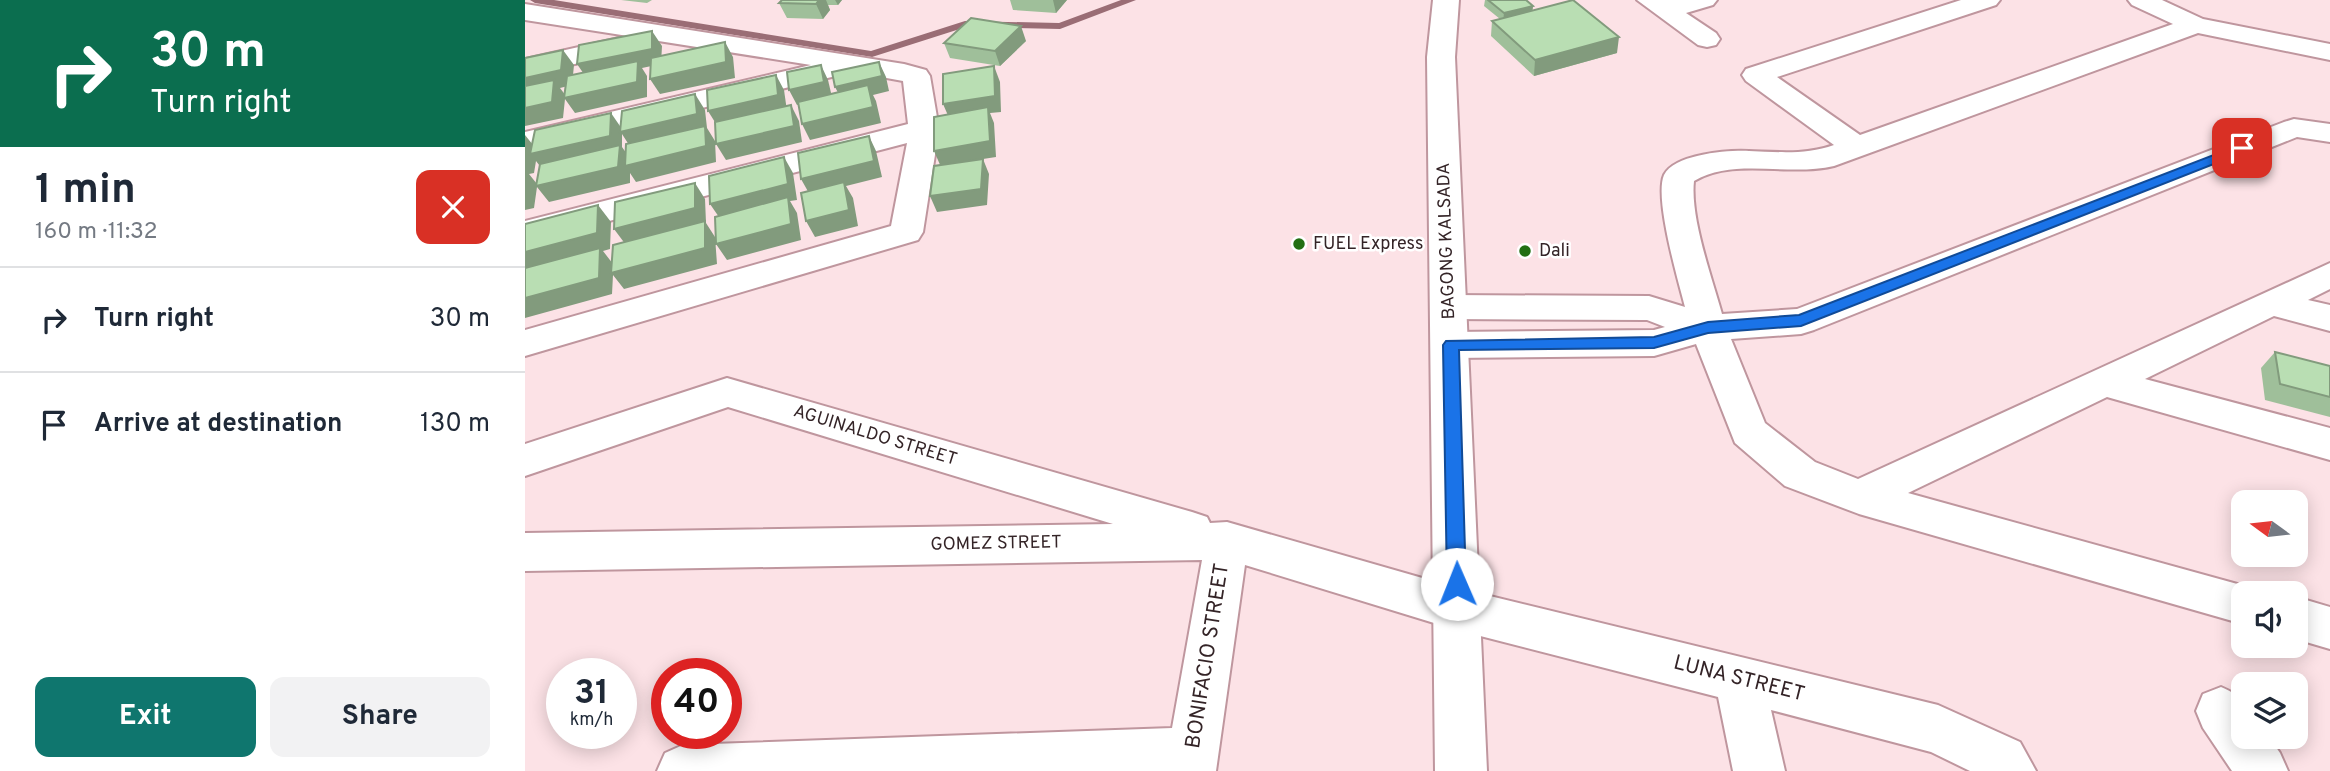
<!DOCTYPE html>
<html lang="en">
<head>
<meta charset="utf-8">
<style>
	body { margin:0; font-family:Overpass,sans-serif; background:#f2f2f3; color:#1f2937; height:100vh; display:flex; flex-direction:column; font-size:26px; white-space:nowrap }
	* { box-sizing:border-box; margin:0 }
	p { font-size:23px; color:#747a83 }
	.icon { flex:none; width:38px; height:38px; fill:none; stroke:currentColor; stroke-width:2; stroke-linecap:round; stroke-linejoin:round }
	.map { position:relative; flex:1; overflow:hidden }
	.panel { display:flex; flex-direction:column; background:#fff; width:525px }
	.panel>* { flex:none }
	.top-card { background:#0b6e4f; color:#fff; overflow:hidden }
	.needle { width:46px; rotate:285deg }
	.tools { position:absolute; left:1706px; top:490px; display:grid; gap:14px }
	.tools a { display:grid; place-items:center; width:77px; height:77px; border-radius:14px; background:#fff; box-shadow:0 4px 18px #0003; font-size:35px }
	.speed { position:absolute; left:21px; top:658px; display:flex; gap:14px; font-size:35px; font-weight:700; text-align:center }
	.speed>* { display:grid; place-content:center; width:91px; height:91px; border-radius:50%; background:#fff; box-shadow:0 4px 18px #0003; line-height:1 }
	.speed small { font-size:18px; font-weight:400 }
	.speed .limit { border:10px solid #d22; background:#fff; color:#111 }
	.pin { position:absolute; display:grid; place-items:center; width:60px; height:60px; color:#fff; margin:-30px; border-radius:14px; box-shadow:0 4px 10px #0006 }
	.me { position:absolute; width:77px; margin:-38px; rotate:359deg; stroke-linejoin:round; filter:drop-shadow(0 0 5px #0008) }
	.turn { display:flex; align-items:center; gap:24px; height:147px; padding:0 35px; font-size:32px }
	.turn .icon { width:91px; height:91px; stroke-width:2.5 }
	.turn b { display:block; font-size:49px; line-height:60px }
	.round { display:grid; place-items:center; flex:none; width:74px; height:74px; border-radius:14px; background:#f2f2f3 }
	.head { display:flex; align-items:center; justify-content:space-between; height:119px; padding:0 35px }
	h1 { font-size:42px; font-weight:700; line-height:52px }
	.primary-button { display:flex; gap:14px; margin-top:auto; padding:14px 35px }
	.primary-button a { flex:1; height:80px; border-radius:14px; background:#0f766e; color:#fff; font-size:28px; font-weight:700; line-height:80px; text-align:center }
	.primary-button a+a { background:#f2f2f3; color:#1f2937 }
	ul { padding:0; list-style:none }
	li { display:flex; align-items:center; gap:21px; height:105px; padding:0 35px; border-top:2px solid #e0e1e3 }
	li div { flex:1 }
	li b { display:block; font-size:26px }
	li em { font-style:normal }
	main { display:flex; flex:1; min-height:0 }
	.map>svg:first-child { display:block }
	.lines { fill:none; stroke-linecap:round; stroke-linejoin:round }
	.stream { fill:#9a6d75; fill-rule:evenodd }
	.minor-casing { stroke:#bf969e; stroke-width:4 }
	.tertiary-casing { stroke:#bf969e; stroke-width:4 }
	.minor { fill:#fff; fill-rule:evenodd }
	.tertiary { fill:#fff; fill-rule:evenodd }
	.wall { fill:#9fbf9a }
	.shaded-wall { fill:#829b7d; fill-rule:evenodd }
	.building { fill:#b9deb3; stroke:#829b7d; stroke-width:2 }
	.route { fill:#1a73e8; stroke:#114b97; stroke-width:2 }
	.poi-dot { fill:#226f13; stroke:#fff; stroke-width:2.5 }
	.labels { text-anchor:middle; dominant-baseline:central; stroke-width:5; stroke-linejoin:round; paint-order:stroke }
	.street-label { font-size:18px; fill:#342427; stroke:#fff }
	.poi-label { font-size:18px; fill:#342427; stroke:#fff; text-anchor:start }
	.near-street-label { font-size:21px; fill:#342427; stroke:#fff }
</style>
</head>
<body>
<main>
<section class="panel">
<div class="top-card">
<div class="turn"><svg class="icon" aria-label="right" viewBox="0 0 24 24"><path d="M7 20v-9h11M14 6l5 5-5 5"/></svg><div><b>30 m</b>Turn right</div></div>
</div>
<div class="head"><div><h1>1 min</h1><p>160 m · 11:32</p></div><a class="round" style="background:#d93025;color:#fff"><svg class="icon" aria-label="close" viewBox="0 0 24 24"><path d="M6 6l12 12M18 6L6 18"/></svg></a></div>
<ul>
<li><svg class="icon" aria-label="right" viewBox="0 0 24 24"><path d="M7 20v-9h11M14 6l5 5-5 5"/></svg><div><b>Turn right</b></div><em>30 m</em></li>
<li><svg class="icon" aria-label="arrive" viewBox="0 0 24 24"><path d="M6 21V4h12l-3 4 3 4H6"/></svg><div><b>Arrive at destination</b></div><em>130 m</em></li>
</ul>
<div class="primary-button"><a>Exit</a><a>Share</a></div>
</section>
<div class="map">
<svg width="1805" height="771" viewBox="0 0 1805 771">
	<rect width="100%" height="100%" fill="#fce2e6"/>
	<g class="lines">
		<path class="stream" d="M5,0H29L346,51L440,21L534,23L596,0H611L535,29L441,27L347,57L10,3Z"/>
		<defs>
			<g id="minor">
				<path d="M1112,0H1192L1188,5L1161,13L1191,33L1195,39L1191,45L1182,47L1173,45Z"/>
				<path d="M1436,0H1475L1471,5L1252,77L1335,135L1648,24L1607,5L1603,0H1637L1678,19L1805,44V60L1673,33L1309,166C1263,177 1209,157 1169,181C1165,218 1187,278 1197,314L1272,309L1759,122L1769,119L1805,124V142L1772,137L1289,330L1276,334L1206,339L1240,423L1290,462L1333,479L1805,263V289L1783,300L1805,305V331L1749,316L1620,379L1805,428V460L1582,397L1383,493L1734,590L1736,593H1718V624L1334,514L1260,486L1210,443L1171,344L1129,356L926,358L913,354L907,345L913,336L926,332L1129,330L1140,327L1122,320L925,319L912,316L907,307L912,298L925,295L1124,296L1160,307C1153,280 1129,198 1139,175C1150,154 1203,150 1224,151C1254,152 1281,155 1309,145L1221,81L1217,75L1221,69Z"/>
				<path d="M0,4L379,64L401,70L405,76L414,129L398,232L393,240L0,356V330L366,226L382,143L0,243V221L383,124L378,81L323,71L311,76L0,150V132L286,65L108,37L113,38L117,44L113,50L0,75V59L103,36L0,20Z"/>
				<path d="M202,378L667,512L682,517L685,523L702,522L932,588L1413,705L1495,742L1511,771H1445L1406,752L1246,710L1260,771H1208L1193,697L932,630L720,565L691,771H132L140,753L158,745L647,728L677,560L0,571V533L588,524L203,407L0,476V444Z"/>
				<path d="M1771,597L1805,607V649L1771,639Z"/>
				<path d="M1696,687C1725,699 1718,708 1718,737H1744L1755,753L1763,771H1707L1678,728L1671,711L1678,694Z"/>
			</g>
			<path id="tertiary" d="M908,0H934L930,57L962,771H910L902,57Z"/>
		</defs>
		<use href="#minor" class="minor-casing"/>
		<use href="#tertiary" class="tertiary-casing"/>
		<use href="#minor" class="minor"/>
		<use href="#tertiary" class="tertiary"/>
	</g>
	<g class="wall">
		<path d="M96,0H127L122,3Z"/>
		<path d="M257,0H317L313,5H303L305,10L298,19L262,18L254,3Z"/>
		<path d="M485,0H542L531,13L488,10Z"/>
		<path d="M960,0H1001L1008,6L1007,11L1092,53L1009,76L966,36L967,21L975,19L959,6Z"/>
		<path d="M501,41L475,66L425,58L419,43Z"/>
		<path d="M1750,352L1805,366V417L1740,400L1736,368Z"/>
	</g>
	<g class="shaded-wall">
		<path d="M294,0H301L305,10L298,19L291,4Z"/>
		<path d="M310,0H317L313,5Z"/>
		<path d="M528,0H542L531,13Z"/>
		<path d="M1008,6L1007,14L978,22L979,13Z"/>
		<path d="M496,26L501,41L475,66L470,51Z"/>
		<path d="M127,31L137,46L136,64L117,68L122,76V97L50,113L40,99L38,118L0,126V78L38,50L49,65L47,85L35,88L41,96L63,80L52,64Z"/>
		<path d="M1094,37L1092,53L1009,76L1010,60Z"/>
		<path d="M200,42L208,57L210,78L135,94L125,79Z"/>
		<path d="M354,62L361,77L364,91L348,95L351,101L356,123L285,140L277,124L318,102L310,87Z"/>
		<path d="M296,65L303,80L307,97L272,105L264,90Z"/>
		<path d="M469,66L475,82L476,112L465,113L469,123L471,157L458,159L464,174L462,205L412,212L405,196L416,167L409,151L425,120L418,104Z"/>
		<path d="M251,75L259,90L262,111L193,127L183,111Z"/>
		<path d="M170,94L180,110L182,128L190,141L191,162L111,182L105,173V183L24,202L12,187L9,208L0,210V135L12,150L86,113L97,129ZM97,134L106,148V160L97,147ZM11,161L18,170L12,184L4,174L9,173Z"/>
		<path d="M266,105L274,121L277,142L201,160L191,144Z"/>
		<path d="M344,136L351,151L357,177L321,186L328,198L333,226L290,237L281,221L285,195L276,179Z"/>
		<path d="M259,157L268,173L272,200L265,201L272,213L276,240L202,260L191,244L196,220L185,204Z"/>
		<path d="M170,183L180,199L181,223L190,237L192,264L99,289L88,275L87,294L0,318V252L73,205L86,222L85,249L78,251L88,264L101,245L89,229Z"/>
	</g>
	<g class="building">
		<path d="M257,0H294L291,4L254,3Z"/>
		<path d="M963,0H1001L1008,6L979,13Z"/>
		<path d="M1048,0L1094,37L1010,60L967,21Z"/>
		<path d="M446,18L496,26L470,51L419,43Z"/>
		<path d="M127,31V49L52,64L54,45Z"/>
		<path d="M200,42L201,62L125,79L126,58Z"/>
		<path d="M38,50L36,70L0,78V58Z"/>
		<path d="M113,61L112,82L39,98L42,76Z"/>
		<path d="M354,62L357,76L310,87L307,72Z"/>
		<path d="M296,65L299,82L264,90L262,72Z"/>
		<path d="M469,66L470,96L418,104V74Z"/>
		<path d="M251,75L253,95L183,111L182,90Z"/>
		<path d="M29,80L27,102L0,108V86Z"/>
		<path d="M343,85L348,107L277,124L273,102Z"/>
		<path d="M170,94L172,114L95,132L97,111Z"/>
		<path d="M266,105L269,126L191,144L190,122Z"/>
		<path d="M463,107L465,141L409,151V117Z"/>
		<path d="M86,113L85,136L5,154L10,130Z"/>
		<path d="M180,126L181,146L100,166L101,144Z"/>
		<path d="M344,136L349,161L276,179L273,153Z"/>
		<path d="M95,145L93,167L11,186L15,164Z"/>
		<path d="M259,157L263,184L185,204L184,176Z"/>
		<path d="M458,159L456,189L405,196L409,166Z"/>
		<path d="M319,182L324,210L281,221L276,193Z"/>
		<path d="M170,183V208L89,229L90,202Z"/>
		<path d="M263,197L266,224L191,244L190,217Z"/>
		<path d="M73,205L72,233L0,252V224Z"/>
		<path d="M180,221V248L86,273L88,245Z"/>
		<path d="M75,248L74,278L0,298V268Z"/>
		<path d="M1750,352L1805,366V397L1755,384Z"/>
	</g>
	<path class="route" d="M1717,144L1724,148L1722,151L1276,326L1183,333L1129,348L934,350L941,584L938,590L932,593L925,590L922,584L918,345L921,341L1129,337L1183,322L1274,315Z"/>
	<g class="poi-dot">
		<circle cx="774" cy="244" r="7"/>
		<circle cx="1000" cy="251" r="7"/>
	</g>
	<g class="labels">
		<g class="street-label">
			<text transform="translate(922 241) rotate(-92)">BAGONG KALSADA</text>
			<text transform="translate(350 436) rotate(17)">AGUINALDO STREET</text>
			<text transform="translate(471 544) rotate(-1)">GOMEZ STREET</text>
		</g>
		<g class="poi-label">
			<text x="788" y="244">FUEL Express</text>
			<text x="1014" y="251">Dali</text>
		</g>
		<g class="near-street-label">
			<text transform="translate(683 656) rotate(-81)">BONIFACIO STREET</text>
			<text transform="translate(1214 679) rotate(14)">LUNA STREET</text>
		</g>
	</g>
</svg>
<div class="tools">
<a><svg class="needle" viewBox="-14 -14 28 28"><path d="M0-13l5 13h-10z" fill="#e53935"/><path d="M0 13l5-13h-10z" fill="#747a83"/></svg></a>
<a><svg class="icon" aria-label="sound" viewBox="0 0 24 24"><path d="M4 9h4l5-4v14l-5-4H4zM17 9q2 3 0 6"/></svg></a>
<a><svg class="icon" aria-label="layers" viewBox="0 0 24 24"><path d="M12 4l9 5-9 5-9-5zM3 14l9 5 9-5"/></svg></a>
</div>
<div class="speed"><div>31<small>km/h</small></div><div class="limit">40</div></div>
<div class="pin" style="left:1717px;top:148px;background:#d93025"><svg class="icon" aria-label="arrive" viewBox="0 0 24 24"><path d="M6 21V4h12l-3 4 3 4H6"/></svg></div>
<svg class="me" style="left:932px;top:584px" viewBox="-20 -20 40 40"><circle r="19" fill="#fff"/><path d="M0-13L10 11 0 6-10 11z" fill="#1a73e8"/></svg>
</div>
</main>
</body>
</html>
